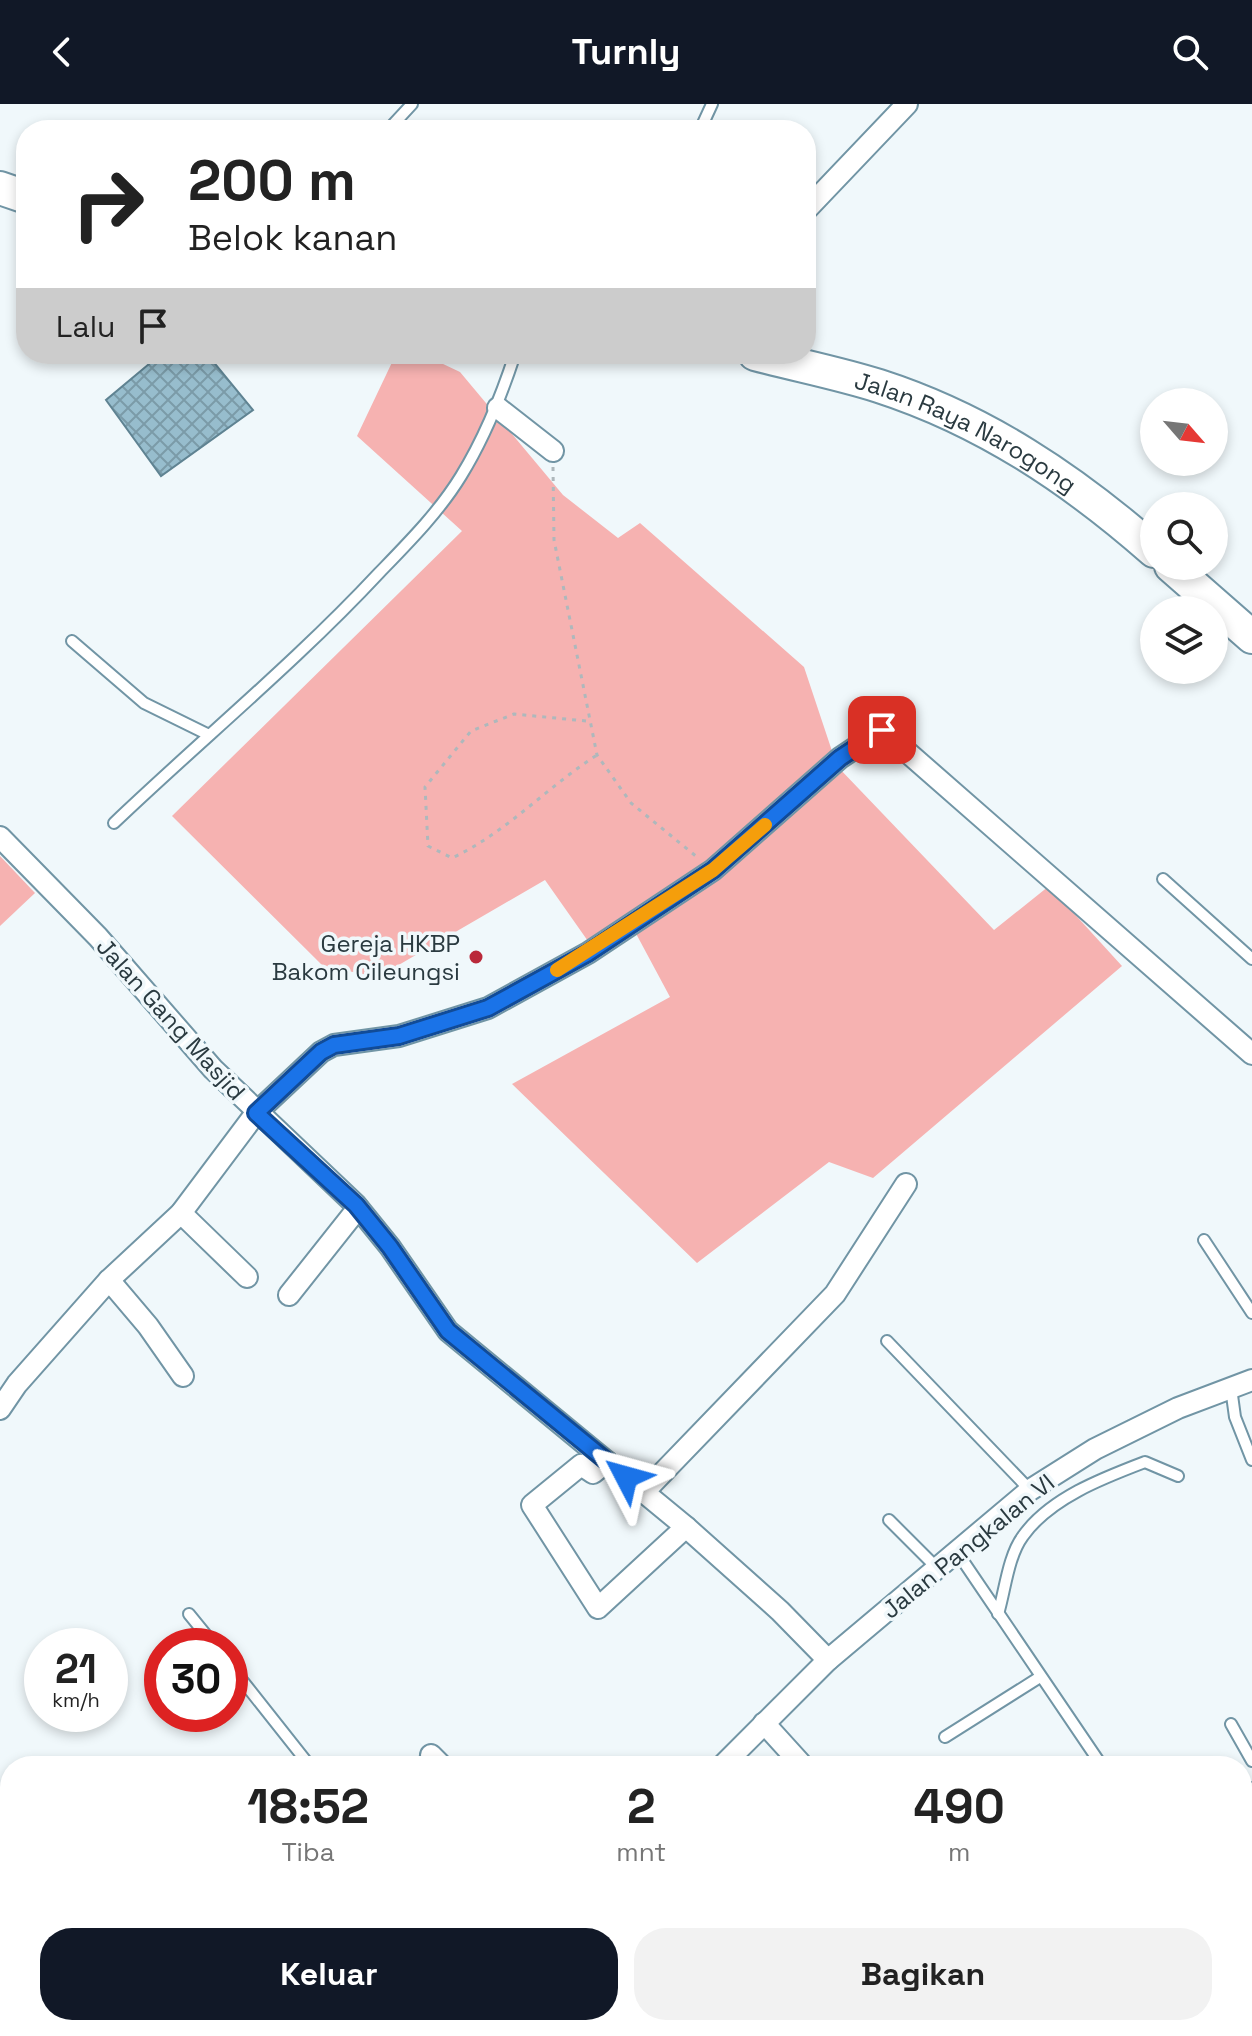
<!DOCTYPE html>
<html lang="id">
<head>
<meta charset="utf-8">
<style>
	body { margin:0; font-family:"Space Grotesk",sans-serif; background:#f2f2f2; color:#222; height:100vh; display:flex; flex-direction:column; font-size:30px; white-space:nowrap }
	* { box-sizing:border-box; margin:0 }
	p { font-size:26px; color:#767676 }
	.icon { flex:none; width:44px; height:44px; fill:none; stroke:currentColor; stroke-width:2; stroke-linecap:round; stroke-linejoin:round }
	.map { position:relative; flex:1; overflow:hidden }
	.panel { position:absolute; left:0px; top:1652px; width:1252px; height:280px; display:flex; flex-direction:column; background:#fff; border-radius:32px 32px 0 0; box-shadow:0 4px 12px #0003 }
	.panel>* { flex:none }
	.guide { position:absolute; left:16px; top:16px; width:800px; height:244px; border-radius:32px; box-shadow:0 4px 12px #0003; background:#fff; color:#222; overflow:hidden }
	.needle { width:52px; rotate:118deg }
	.tools { position:absolute; left:1140px; top:284px; display:grid; gap:16px }
	.tools a { display:grid; place-items:center; width:88px; height:88px; border-radius:50%; background:#fff; box-shadow:0 4px 12px #0003; font-size:40px }
	.speed { position:absolute; left:24px; top:1524px; display:flex; gap:16px; font-size:40px; font-weight:700; text-align:center }
	.speed>* { display:grid; place-content:center; width:104px; height:104px; border-radius:50%; background:#fff; box-shadow:0 4px 12px #0003; line-height:1 }
	.speed small { font-size:20px; font-weight:400 }
	.speed .limit { border:12px solid #d22; background:#fff; color:#111 }
	.pin { position:absolute; display:grid; place-items:center; width:68px; height:68px; color:#fff; margin:-34px; border-radius:16px; box-shadow:0 4px 12px #0006 }
	.me { position:absolute; width:88px; margin:-44px; rotate:309deg; stroke-linejoin:round; filter:drop-shadow(0 0 6px #0008) }
	.turn { display:flex; align-items:center; gap:28px; height:168px; padding:0 40px; font-size:36px }
	.turn .icon { width:104px; height:104px; stroke-width:2.5 }
	.turn b { display:block; font-size:56px; line-height:68px }
	.then { display:flex; align-items:center; height:76px; padding:0 40px; background:#0003; gap:16px; font-size:30px }
	.eta { display:flex; justify-content:space-evenly; align-items:center; height:136px; text-align:center }
	.eta b { font-size:48px; font-weight:800; line-height:56px }
	.button { display:flex; gap:16px; margin-top:auto; padding:16px 40px }
	.button a { flex:1; height:92px; border-radius:32px; background:#111827; color:#fff; font-size:32px; font-weight:800; line-height:92px; text-align:center }
	.button a+a { background:#f2f2f2; color:#222 }
	header { display:flex; justify-content:space-between; align-items:center; height:104px; padding:0 40px; background:#111827; color:#fff; font-size:36px; font-weight:800 }
	.map>svg:first-child { display:block }
	.grass { fill:#f6b2b1 }
	.building { fill:url(#building-cross-hatch); stroke:#5f8392; stroke-width:2 }
	.lines { fill:none; stroke-linecap:round; stroke-linejoin:round }
	.service-casing { stroke:#7195a5; stroke-width:14 }
	.minor-casing { stroke:#7195a5; stroke-width:24 }
	.primary-casing { stroke:#7195a5; stroke-width:36 }
	.path { stroke:#aeb8bc; stroke-width:3; stroke-dasharray:4 6; stroke-linecap:butt }
	.service { stroke:#fff; stroke-width:10 }
	.minor { stroke:#fff; stroke-width:20 }
	.primary { stroke:#fff; stroke-width:32 }
	.route-casing { stroke:#114b97; stroke-width:20 }
	.route { stroke:#1a73e8; stroke-width:14 }
	.slow { stroke:#f59e0b; stroke-width:14 }
	.poi-dot { fill:#ba293a; stroke:#f0f8fb; stroke-width:3 }
	.labels { text-anchor:middle; dominant-baseline:central; stroke-width:7; stroke-linejoin:round; paint-order:stroke }
	.street-label { font-size:24px; fill:#2a3a40; stroke:#f0f8fb }
	.poi-label { font-size:24px; fill:#2a3a40; stroke:#f0f8fb; text-anchor:end }
</style>
</head>
<body>
<header><svg class="icon" aria-label="back" viewBox="0 0 24 24"><path d="M15 5l-7 7 7 7"/></svg>Turnly<svg class="icon" aria-label="search" viewBox="0 0 24 24"><circle cx="10" cy="10" r="6"/><path d="M15 15l6 6"/></svg></header>
<div class="map">
<svg width="1252" height="1932" viewBox="0 0 1252 1932">
	<defs>
		<pattern id="building-cross-hatch" width="8" height="8" patternUnits="userSpaceOnUse" patternTransform="scale(2)"><rect width="8" height="8" fill="#97bdcd"/><path d="M0 0l8 8M0 8l8-8" fill="none" stroke="#7b9ba8"/></pattern>
	</defs>
	<rect width="100%" height="100%" fill="#f0f8fb"/>
	<g class="grass">
		<path d="M396,250H422L460,268L563,391L618,434L640,419L804,563L837,662L994,826L1049,782L1122,862L873,1074L829,1058L697,1159L512,980L670,893L633,824L590,840L545,776L378,873L323,862L172,712L462,427L357,332Z"/>
		<path d="M0,752L35,789L0,822Z"/>
	</g>
	<path class="building" d="M161,250H207L253,306L161,372L106,296Z"/>
	<g class="lines">
		<defs>
			<g id="service">
				<path d="M388,26L412,0"/>
				<path d="M700,26L712,0"/>
				<path d="M72,537L144,599L207,630"/>
				<path d="M114,719C202,635 296,558 379,469C408,439 439,408 461,372C485,333 501,293 515,250"/>
				<path d="M1163,775L1252,855"/>
				<path d="M1204,1136L1252,1209"/>
				<path d="M887,1237L1030,1386"/>
				<path d="M1231,1284L1235,1313L1252,1356"/>
				<path d="M889,1416L938,1465"/>
				<path d="M957,1448L1102,1662"/>
				<path d="M189,1510L215,1542"/>
				<path d="M998,1510C1005,1487 1008,1452 1023,1432C1050,1394 1103,1374 1145,1358L1178,1372"/>
				<path d="M230,1561L310,1662"/>
				<path d="M1231,1620L1252,1657"/>
				<path d="M945,1633L1040,1573"/>
				<path d="M417,1662L431,1651"/>
				<path d="M1242,1691L1252,1684"/>
			</g>
			<g id="minor">
				<path d="M806,106L907,0"/>
				<path d="M498,304L553,347"/>
				<path d="M0,733L98,833L213,965L356,1101L390,1143L448,1227L686,1423L780,1507L828,1556"/>
				<path d="M181,1109L247,1173"/>
				<path d="M109,1176L148,1222L183,1272"/>
				<path d="M289,1191L358,1104"/>
				<path d="M0,1305L17,1280L109,1176L181,1109L256,1009L321,948L334,941L399,932L488,904L588,849L713,766L840,654L882,626L1252,950"/>
				<path d="M607,1358L593,1369L581,1361L532,1401L598,1504L686,1423"/>
				<path d="M644,1388L835,1190L906,1080"/>
				<path d="M764,1619L803,1662"/>
				<path d="M431,1651L442,1662"/>
				<path d="M722,1662L828,1556L1030,1386L1095,1345L1178,1304L1252,1276"/>
				<path d="M0,1841L10,1851"/>
				<path d="M67,1922L75,1932"/>
				<path d="M516,1922L524,1932"/>
				<path d="M792,1922H796"/>
				<path d="M991,1922L999,1932"/>
				<path d="M399,1932L417,1922"/>
				<path d="M677,1932L686,1922"/>
			</g>
			<g id="primary">
				<path d="M0,84L26,93"/>
				<path id="s1" d="M755,250C796,261 838,269 879,282C984,316 1072,375 1154,447"/>
				<path d="M1171,462L1252,533"/>
			</g>
		</defs>
		<use href="#service" class="service-casing"/>
		<use href="#minor" class="minor-casing"/>
		<use href="#primary" class="primary-casing"/>
		<g class="path">
			<path d="M553,363L554,436L597,651L631,699L697,753"/>
			<path d="M586,617L514,610L471,627L425,683L428,742L452,754C506,729 547,683 597,651"/>
		</g>
		<use href="#service" class="service"/>
		<use href="#minor" class="minor"/>
		<use href="#primary" class="primary"/>
	</g>
	<g class="lines">
		<defs>
			<path id="route" d="M626,1373L448,1227L390,1143L356,1101L256,1009L321,948L334,941L399,932L488,904L588,849L713,766L840,654L882,626"/>
		</defs>
		<use href="#route" class="route-casing"/>
		<use href="#route" class="route"/>
		<path class="slow" d="M557,866L713,766L765,721"/>
	</g>
	<circle class="poi-dot" cx="476" cy="853" r="8"/>
	<g class="labels">
		<g class="street-label">
			<text stroke="none"><textPath href="#s1" startOffset="226">Jalan Raya Narogong</textPath></text>
			<text transform="translate(171 915) rotate(48)">Jalan Gang Masjid</text>
			<text transform="translate(968 1442) rotate(-39)">Jalan Pangkalan VI</text>
		</g>
		<g class="poi-label">
			<text x="460" y="839">Gereja HKBP<tspan x="460" dy="28">Bakom Cileungsi</tspan></text>
		</g>
	</g>
</svg>
<div class="tools">
<a><svg class="needle" viewBox="-14 -14 28 28"><path d="M0-13l5 13h-10z" fill="#e53935"/><path d="M0 13l5-13h-10z" fill="#767676"/></svg></a>
<a><svg class="icon" aria-label="search" viewBox="0 0 24 24"><circle cx="10" cy="10" r="6"/><path d="M15 15l6 6"/></svg></a>
<a><svg class="icon" aria-label="layers" viewBox="0 0 24 24"><path d="M12 4l9 5-9 5-9-5zM3 14l9 5 9-5"/></svg></a>
</div>
<div class="speed"><div>21<small>km/h</small></div><div class="limit">30</div></div>
<div class="pin" style="left:882px;top:626px;background:#d93025"><svg class="icon" aria-label="arrive" viewBox="0 0 24 24"><path d="M6 21V4h12l-3 4 3 4H6"/></svg></div>
<svg class="me" style="left:626px;top:1373px" viewBox="-20 -20 40 40"><path d="M0-17L14 15 0 8-14 15z" fill="#1a73e8" stroke="#fff" stroke-width="4"/></svg>
<div class="guide">
<div class="turn"><svg class="icon" aria-label="right" viewBox="0 0 24 24"><path d="M7 20v-9h11M14 6l5 5-5 5"/></svg><div><b>200 m</b>Belok kanan</div></div>
<div class="then">Lalu<svg class="icon" aria-label="arrive" viewBox="0 0 24 24"><path d="M6 21V4h12l-3 4 3 4H6"/></svg></div>
</div>
<section class="panel">
<div class="eta">
<div><b>18:52</b><p>Tiba</p></div>
<div><b>2</b><p>mnt</p></div>
<div><b>490</b><p>m</p></div>
</div>
<div class="button"><a>Keluar</a><a>Bagikan</a></div>
</section>
</div>
</body>
</html>
